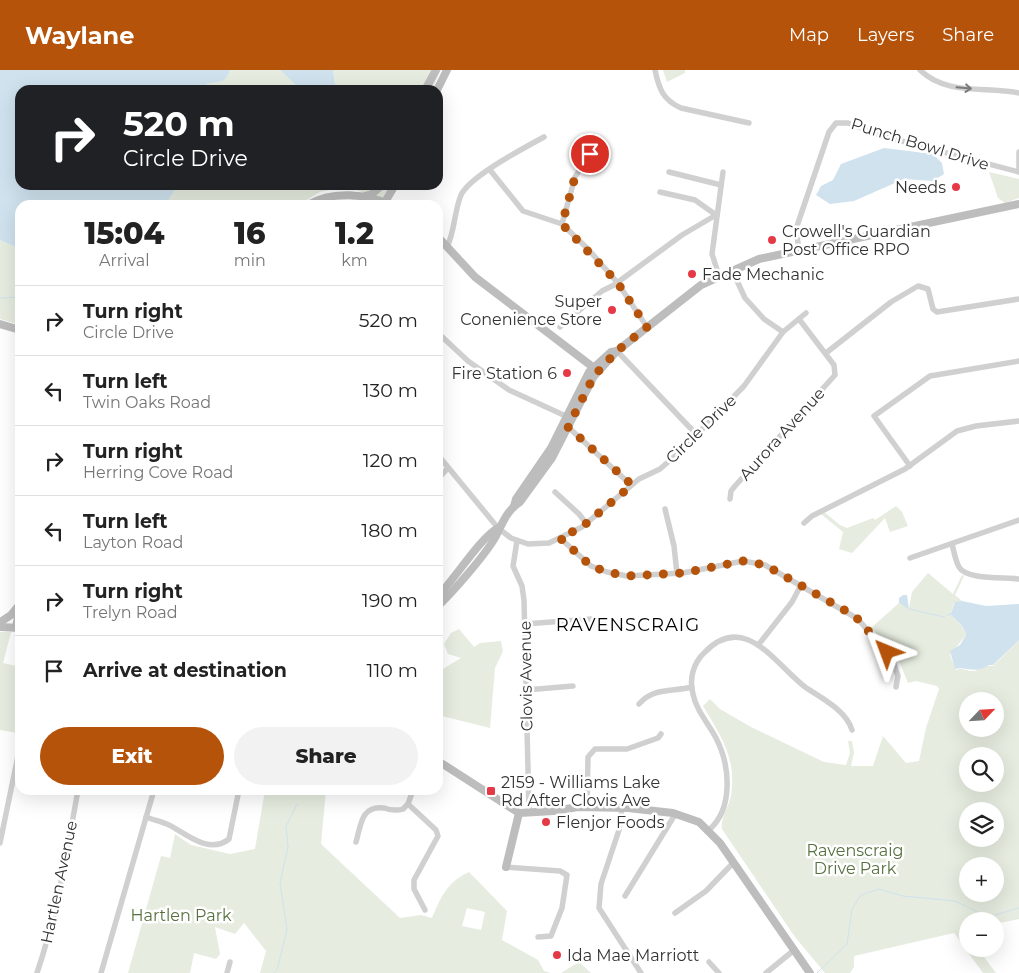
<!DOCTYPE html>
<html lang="en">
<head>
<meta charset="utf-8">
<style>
	body { margin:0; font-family:Montserrat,sans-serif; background:#f2f2f2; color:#222; height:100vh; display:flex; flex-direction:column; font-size:19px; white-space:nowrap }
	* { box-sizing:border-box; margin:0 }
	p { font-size:16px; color:#767676 }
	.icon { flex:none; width:28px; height:28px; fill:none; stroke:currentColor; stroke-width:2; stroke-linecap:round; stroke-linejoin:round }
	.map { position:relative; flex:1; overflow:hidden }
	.details { position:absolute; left:15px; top:130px; width:428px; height:595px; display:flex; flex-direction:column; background:#fff; border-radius:15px; box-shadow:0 5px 20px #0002 }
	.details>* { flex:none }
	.guide { position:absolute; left:15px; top:15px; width:428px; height:105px; border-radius:15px; box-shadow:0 5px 20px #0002; background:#202124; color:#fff; overflow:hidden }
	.needle { width:32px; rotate:65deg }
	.controls { position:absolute; left:959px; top:622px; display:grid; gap:10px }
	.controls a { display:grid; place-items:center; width:45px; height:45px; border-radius:50%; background:#fff; box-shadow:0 5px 20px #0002; font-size:25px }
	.pin { position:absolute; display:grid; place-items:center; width:42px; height:42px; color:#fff; margin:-21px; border:2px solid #fff; border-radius:50%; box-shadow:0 1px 5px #0007 }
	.me { position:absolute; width:55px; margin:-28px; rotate:316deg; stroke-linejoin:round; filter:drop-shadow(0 0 4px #0008) }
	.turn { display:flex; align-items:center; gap:18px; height:105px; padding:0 25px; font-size:22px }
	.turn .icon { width:65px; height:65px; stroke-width:2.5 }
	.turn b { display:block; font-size:35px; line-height:42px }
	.eta { display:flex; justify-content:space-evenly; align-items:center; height:85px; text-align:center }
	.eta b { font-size:30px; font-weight:800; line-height:35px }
	.cta { display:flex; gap:10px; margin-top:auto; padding:10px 25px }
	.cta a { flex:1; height:58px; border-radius:30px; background:#b45309; color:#fff; font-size:20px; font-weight:800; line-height:58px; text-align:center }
	.cta a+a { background:#f2f2f2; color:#222 }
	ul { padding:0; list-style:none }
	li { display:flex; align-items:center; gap:15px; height:70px; padding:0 25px; border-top:1px solid #e0e0e0 }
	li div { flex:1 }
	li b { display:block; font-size:19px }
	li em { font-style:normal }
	header { display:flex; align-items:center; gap:30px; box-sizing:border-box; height:70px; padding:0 25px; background:#b45309; color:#fff }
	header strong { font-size:24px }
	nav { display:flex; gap:28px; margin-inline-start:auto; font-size:18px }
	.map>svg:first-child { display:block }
	.green { fill:#e6ecdf; fill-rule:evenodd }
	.water { fill:#cfe2ee }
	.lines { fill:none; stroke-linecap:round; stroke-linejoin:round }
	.stream { stroke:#cfe2ee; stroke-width:1 }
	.street { stroke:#d0d0d0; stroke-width:5.5 }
	.secondary { stroke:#bdbdbd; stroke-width:8 }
	.oneway { stroke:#7a7a7a }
	.route { stroke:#b45309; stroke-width:9; stroke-dasharray:0 16.2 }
	.poi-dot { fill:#e63946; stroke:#fff; stroke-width:2 }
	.labels { text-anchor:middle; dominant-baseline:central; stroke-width:5; stroke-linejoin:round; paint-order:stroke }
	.street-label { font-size:16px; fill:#333; stroke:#fff }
	.poi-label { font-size:16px; fill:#333; stroke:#fff; text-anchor:start }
	.park-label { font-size:16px; fill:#56703f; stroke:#fff }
	.neighbourhood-label { font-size:18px; letter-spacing:1px; fill:#000; stroke:#fff }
</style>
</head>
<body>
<header>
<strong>Waylane</strong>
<nav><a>Map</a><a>Layers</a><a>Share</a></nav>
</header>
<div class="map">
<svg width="1019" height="903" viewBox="0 0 1019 903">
	<rect width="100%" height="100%" fill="#fff"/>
	<g class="green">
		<path d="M230,0H280L296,14L298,20H203L207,14C219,12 225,13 230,0Z"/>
		<path d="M333,0H441L432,20H336Z"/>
		<path d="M663,0H685V3L667,12Z"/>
		<path d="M989,102L1019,109V128L1005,133L998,128Z"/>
		<path d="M178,115H390L384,132L357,120L334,119L320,122L298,135H168L169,129Z"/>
		<path d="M0,170L20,179V255L0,249Z"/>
		<path d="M896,436L902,442L908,456L890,462L885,448L852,483L839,479L843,462L821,444L824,442L840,455L847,458L873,448L875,450Z"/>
		<path d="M928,503L953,524L962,505L964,506L955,525L962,531L954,533L951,543L946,547L951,545C958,552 963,556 966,565L950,585L956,600C962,597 967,601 972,601C980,601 985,594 993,596L1019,570V849L995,854V851H968L967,860L966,861L968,879H978L996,903H983L954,863L854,886V897L850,903H825L795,867L722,759C720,749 729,736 731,726C737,689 721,666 703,636L710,629L720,639L751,657L824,692L846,695L850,683L848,671H852L854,683L851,696H873L883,666L906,693L919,691L926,658L939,619L937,616L916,611L908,613L896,583L871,558L899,533L909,538L912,522ZM968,631H995V659H968ZM968,686H995V714H968ZM968,741H995V769H968ZM968,796H995V824H968Z"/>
		<path d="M459,559L474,577L480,573L501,571L503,581L495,598L490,658L438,645V602L461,588L448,584L444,574L451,563Z"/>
		<path d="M0,562H11L3,593L20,597V653L18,663L0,660Z"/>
		<path d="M265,720H326L321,774L400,848L421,845L432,848C441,827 447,812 469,802L507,841L502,870L538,890L544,901L551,903H260L266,881L244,853L235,864L215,857L220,884L216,889L194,883L190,903H128L161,786L170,788L175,764L191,775L230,784L255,779ZM467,838L485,842L481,860L462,856Z"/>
		<path d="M579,892L591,903H561Z"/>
	</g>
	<g class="water">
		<path d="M0,0H230C226,13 219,12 207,14L203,20H20V115H178L169,129L168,135H20V179L0,170Z"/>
		<path d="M280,0H333L336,20H298L295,14Z"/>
		<path d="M884,78L933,84L942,93L944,104L933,111L904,109L854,131L830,134L816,125L821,116L833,110L841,94Z"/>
		<path d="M903,525H907L909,539L899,533V528Z"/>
		<path d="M962,531L986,536L1019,534V570L993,595H989C975,605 966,596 955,599L950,581L960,575L966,565C964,556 958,552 951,545L944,547L951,543L955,532Z"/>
	</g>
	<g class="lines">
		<g class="stream">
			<path d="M0,228L20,227"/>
			<path d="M909,539L944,547"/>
			<path d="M274,903L277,900L287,860L280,813L288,777L286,757L297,734"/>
			<path d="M817,903L847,874L852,839L861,825L879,819L903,826L955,831L988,847L1019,838"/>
		</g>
		<g class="street">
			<path d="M655,0C659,19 663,30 681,38L749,53"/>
			<path d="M920,0C947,26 985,16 1019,23"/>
			<path d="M1019,82V102"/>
			<path d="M490,100L523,141L562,154L588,179L617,212L647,257"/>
			<path d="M669,102L721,115"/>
			<path d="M660,122L695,130L716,145"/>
			<path d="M562,154L575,107L590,84"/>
			<path d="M447,177C455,161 454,142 461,125C470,106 524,78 544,67"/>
			<path d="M799,180L796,159L829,62L836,53H848L879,65L1019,102"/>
			<path d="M732,200L745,228L764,249L783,262"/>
			<path d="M719,206L712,184L723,102"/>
			<path d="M560,257L602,221L614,215L682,165L716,145"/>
			<path d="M438,263L468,291L509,320L570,348"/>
			<path d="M617,281L696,364"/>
			<path d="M826,283L891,232L918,216L928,219L933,239L937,242L1019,229"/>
			<path d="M568,357L631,415"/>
			<path d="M438,385L498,458L511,468L528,474L549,473L582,457L639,409L660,399L682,380L744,316L783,262L806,243"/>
			<path d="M910,396L874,346L930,306L1019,291"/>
			<path d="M438,409L448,398"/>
			<path d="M555,422L579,444L586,453"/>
			<path d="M730,429L731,421L735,416L835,305L834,295L799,249"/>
			<path d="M665,439L674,476L677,504"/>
			<path d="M804,453L812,446L905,399L957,361L976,356L1019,351"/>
			<path d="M560,468L591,496L607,502L627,506L683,503L743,491L765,495L858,549L892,589L898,606L896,617"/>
			<path d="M517,471L513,496L522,516L524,530L529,742"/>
			<path d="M952,474C954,481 955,490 959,497C966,510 1005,507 1019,509"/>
			<path d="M910,488L1019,450"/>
			<path d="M525,554L591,549"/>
			<path d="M759,574L792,532L801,515"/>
			<path d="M526,620L573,616"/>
			<path d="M639,634C654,617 672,622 692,617"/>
			<path d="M408,734L436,760L438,766L414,810V819L425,840"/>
			<path d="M587,736L588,687L595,679H627L658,668L661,664"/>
			<path d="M622,738L619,760L601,814L599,838L641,903"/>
			<path d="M146,747C154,750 162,752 169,755C187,764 209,785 229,769L239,720"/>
			<path d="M709,760C734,738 730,695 716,668C708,653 696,640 693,624C689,609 693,593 705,582C745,541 776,595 805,617C821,628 846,640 852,660"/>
			<path d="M356,772C361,755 361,735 384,738C390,740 397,741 403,739L408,734L413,720"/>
			<path d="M0,773L20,676"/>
			<path d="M506,797L560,801L567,805L562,838L551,866L538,867"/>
			<path d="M625,826L676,743"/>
			<path d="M675,843L706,821L734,792"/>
			<path d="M709,892L719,903"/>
			<path d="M37,903C57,844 67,781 78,720"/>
			<path d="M101,903L154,720"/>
			<path d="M227,903L230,892"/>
			<path d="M766,903L793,881"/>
		</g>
		<g class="secondary">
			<path d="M425,20L436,0"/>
			<path d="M437,20L447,0"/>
			<path d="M362,127L372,124L382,115"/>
			<path d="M385,132L395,115"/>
			<path d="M308,135C333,120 366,124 391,135"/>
			<path d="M438,167L475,207L598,301"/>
			<path d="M0,254L20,260"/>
			<path d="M514,436L516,429L551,378L589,302L611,282L617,281"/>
			<path d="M438,526C454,510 481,467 498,458"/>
			<path d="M438,536C452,523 487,483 496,466C502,454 507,440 520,432L552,388L594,306L617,281L701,215L759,189L1019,134"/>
			<path d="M2,551L11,545L20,534"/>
			<path d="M0,557L20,558"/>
			<path d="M16,557L20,537"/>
			<path d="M438,691L519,743L554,741L578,737L628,738L673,743L699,752L720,773L810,903"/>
			<path d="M506,797L519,743"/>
		</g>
	</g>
	<defs><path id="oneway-shaft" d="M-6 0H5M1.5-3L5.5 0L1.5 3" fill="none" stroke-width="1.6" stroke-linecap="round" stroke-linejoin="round" transform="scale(1.25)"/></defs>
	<use class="oneway" href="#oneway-shaft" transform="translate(964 18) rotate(5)"/>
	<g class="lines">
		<path class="route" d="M590,84L575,107L562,154L617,212L647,257L617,281L594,306L568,357L632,415L582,457L560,468L591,496L607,502L627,506L683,503L743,491L765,495L855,546L887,582"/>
	</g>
	<g class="poi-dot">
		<circle cx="956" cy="117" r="5"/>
		<circle cx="772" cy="170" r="5"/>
		<circle cx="692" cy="204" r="5"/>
		<circle cx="612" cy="240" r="5"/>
		<circle cx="567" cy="303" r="5"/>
		<rect x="486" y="716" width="10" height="10" rx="2.5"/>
		<circle cx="546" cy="752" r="5"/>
		<circle cx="557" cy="885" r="5"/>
	</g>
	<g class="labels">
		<g class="street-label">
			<text transform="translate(920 74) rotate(17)">Punch Bowl Drive</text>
			<text transform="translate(701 359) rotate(-44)">Circle Drive</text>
			<text transform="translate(782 364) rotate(-48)">Aurora Avenue</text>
			<text transform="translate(526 606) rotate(-91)">Clovis Avenue</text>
			<text transform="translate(59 812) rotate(-78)">Hartlen Avenue</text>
		</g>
		<g class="poi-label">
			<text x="946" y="117" text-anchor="end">Needs</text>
			<text x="782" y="161">Crowell's Guardian<tspan x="782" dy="18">Post Office RPO</tspan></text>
			<text x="702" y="204">Fade Mechanic</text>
			<text x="602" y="231" text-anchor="end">Super<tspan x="602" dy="18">Conenience Store</tspan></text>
			<text x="557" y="303" text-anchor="end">Fire Station 6</text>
			<text x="501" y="712">2159 - Williams Lake<tspan x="501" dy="18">Rd After Clovis Ave</tspan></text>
			<text x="556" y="752">Flenjor Foods</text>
			<text x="567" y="885">Ida Mae Marriott</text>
		</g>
		<g class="park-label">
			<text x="855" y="780">Ravenscraig<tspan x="855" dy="18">Drive Park</tspan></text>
			<text x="181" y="845">Hartlen Park</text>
		</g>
		<g class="neighbourhood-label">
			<text x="628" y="555">RAVENSCRAIG</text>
		</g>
	</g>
</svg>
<div class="controls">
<a><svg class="needle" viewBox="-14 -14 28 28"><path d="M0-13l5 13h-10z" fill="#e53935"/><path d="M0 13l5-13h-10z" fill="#767676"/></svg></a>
<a><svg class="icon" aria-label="search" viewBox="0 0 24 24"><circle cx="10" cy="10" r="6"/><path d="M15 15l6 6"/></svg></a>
<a><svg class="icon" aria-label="layers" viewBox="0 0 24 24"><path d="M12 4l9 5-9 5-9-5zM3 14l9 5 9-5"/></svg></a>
<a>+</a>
<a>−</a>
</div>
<div class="pin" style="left:590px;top:84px;background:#d93025"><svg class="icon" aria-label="arrive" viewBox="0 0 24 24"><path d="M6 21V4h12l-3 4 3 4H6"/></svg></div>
<svg class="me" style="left:887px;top:582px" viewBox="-20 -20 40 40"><path d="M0-17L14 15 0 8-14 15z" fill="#b45309" stroke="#fff" stroke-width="4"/></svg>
<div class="guide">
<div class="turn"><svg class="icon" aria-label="right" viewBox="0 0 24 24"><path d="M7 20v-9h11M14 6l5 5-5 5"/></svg><div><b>520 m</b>Circle Drive</div></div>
</div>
<section class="details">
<div class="eta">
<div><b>15:04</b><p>Arrival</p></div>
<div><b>16</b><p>min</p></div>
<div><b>1.2</b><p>km</p></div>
</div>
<ul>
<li><svg class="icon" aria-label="right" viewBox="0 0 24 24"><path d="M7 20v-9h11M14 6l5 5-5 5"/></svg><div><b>Turn right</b><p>Circle Drive</p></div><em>520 m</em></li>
<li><svg class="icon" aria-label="left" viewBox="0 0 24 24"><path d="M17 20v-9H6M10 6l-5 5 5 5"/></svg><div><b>Turn left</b><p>Twin Oaks Road</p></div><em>130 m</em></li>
<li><svg class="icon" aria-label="right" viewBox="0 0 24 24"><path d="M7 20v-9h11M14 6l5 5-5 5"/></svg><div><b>Turn right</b><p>Herring Cove Road</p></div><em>120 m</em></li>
<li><svg class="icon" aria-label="left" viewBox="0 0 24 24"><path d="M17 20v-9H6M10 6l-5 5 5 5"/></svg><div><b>Turn left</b><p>Layton Road</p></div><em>180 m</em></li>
<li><svg class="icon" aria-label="right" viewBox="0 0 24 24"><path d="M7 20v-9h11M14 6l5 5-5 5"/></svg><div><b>Turn right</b><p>Trelyn Road</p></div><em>190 m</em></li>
<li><svg class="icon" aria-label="arrive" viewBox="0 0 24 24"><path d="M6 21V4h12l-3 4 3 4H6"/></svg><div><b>Arrive at destination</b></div><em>110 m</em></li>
</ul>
<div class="cta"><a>Exit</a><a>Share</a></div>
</section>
</div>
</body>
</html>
